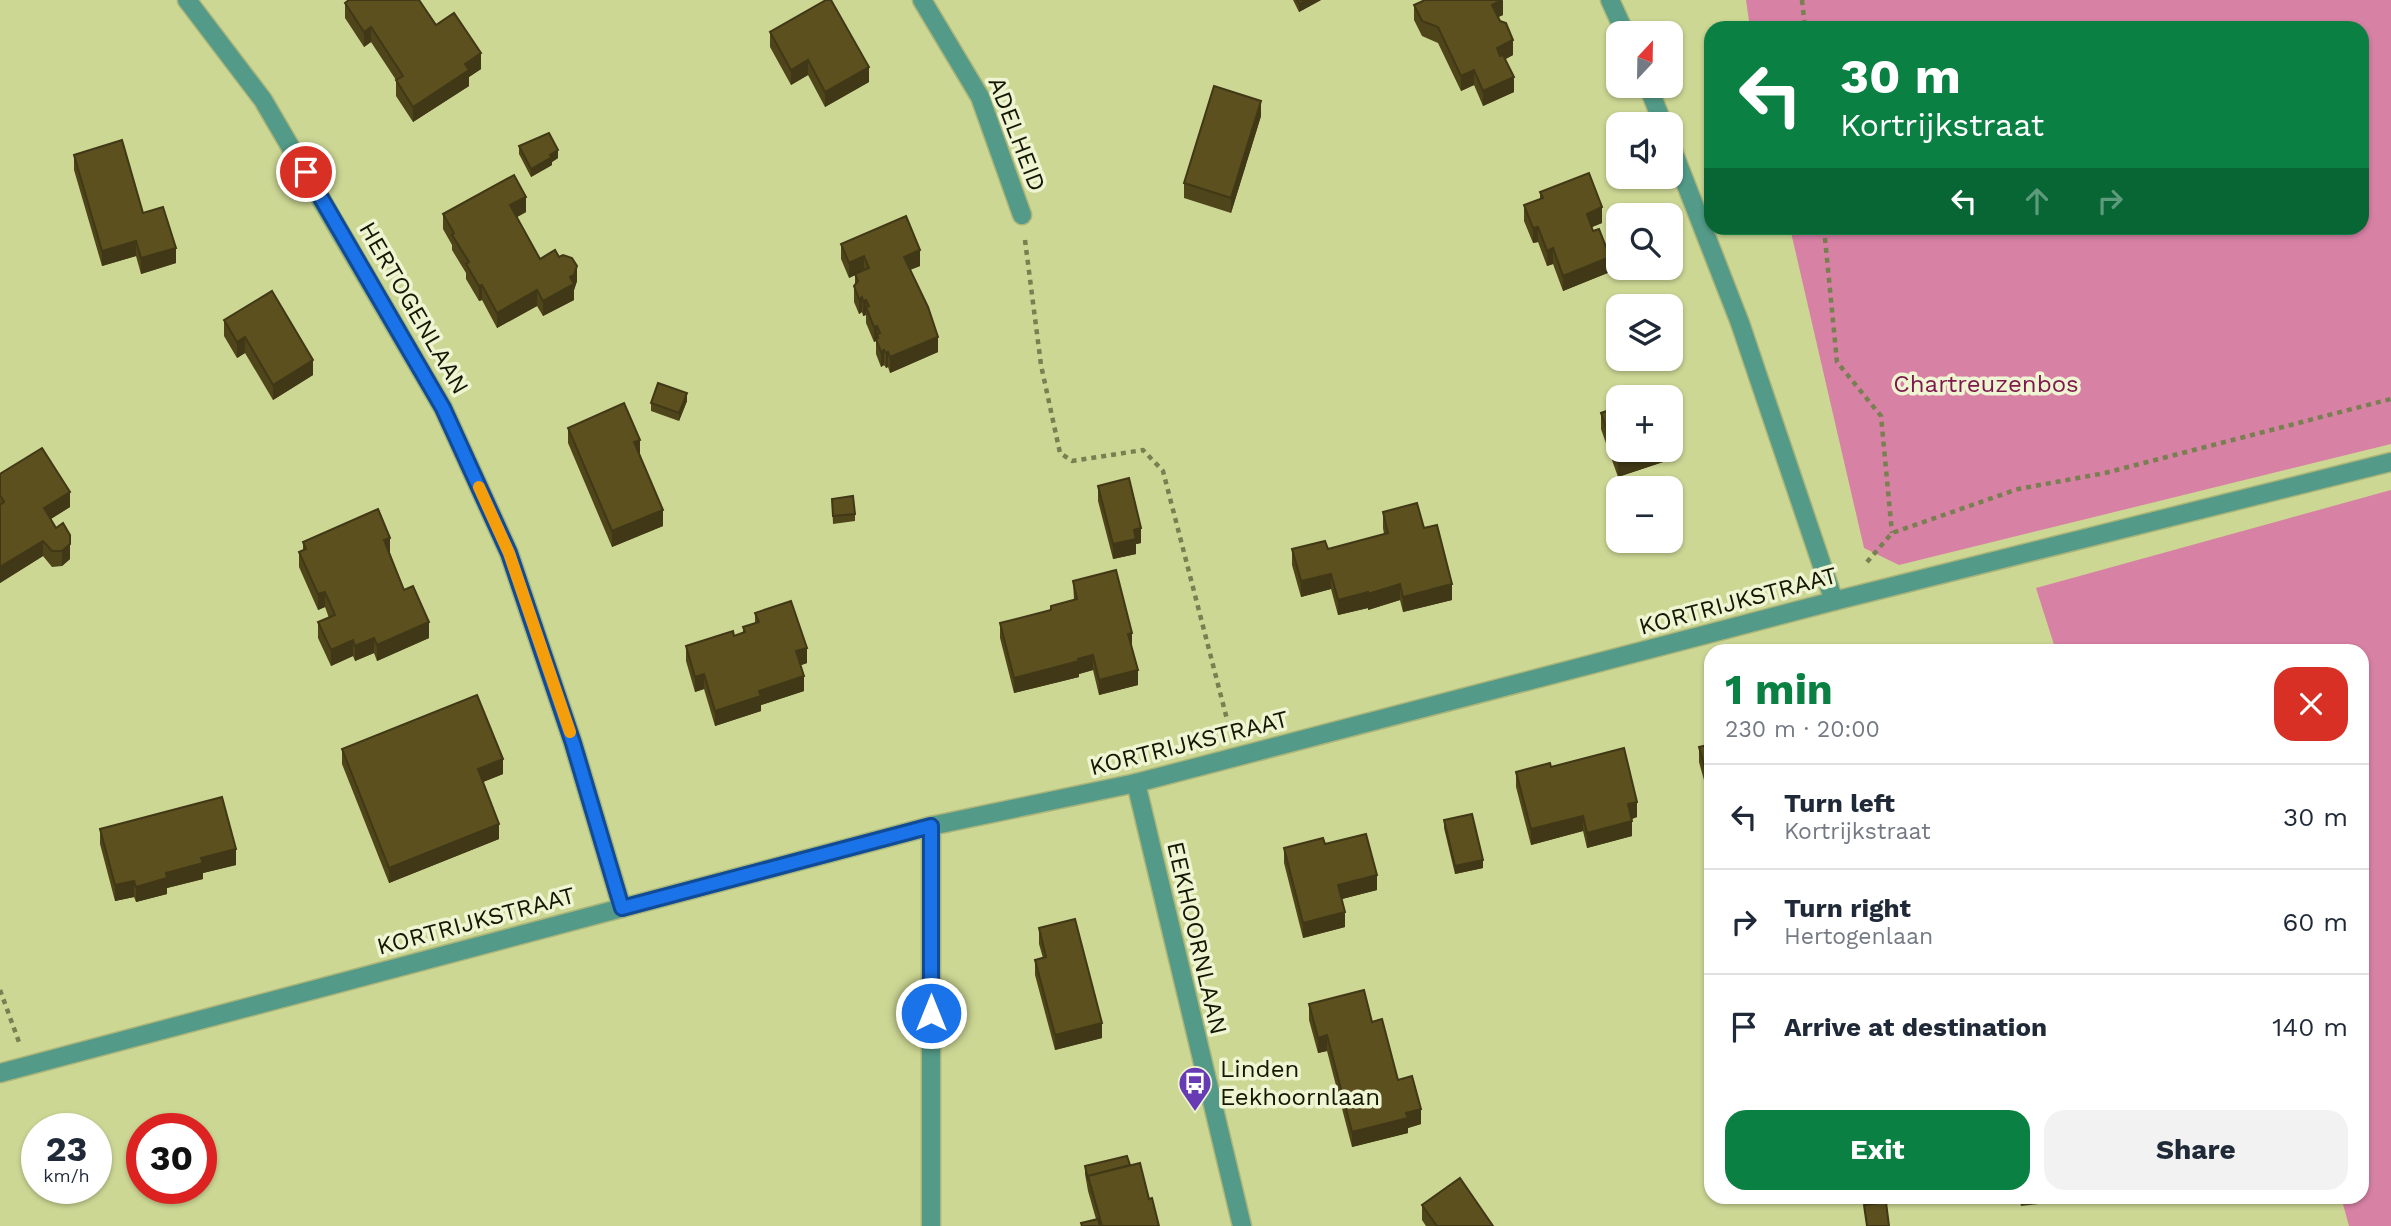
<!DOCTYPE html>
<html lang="en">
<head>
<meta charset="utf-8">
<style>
	body { margin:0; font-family:"Work Sans",sans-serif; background:#f2f2f3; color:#1f2937; height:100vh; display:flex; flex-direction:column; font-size:26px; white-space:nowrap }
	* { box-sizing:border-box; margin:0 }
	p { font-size:23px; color:#747a83 }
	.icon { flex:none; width:38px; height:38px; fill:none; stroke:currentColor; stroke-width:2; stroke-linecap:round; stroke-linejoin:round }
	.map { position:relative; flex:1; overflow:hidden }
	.drawer { position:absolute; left:1704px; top:644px; width:665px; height:560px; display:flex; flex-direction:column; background:#fff; border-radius:21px; box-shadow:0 2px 5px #0004 }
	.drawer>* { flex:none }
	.top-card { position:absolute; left:1704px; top:21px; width:665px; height:214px; border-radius:21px; box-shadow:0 2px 5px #0004; background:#0b8043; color:#fff; overflow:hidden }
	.needle { width:46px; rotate:22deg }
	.controls { position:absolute; left:1606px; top:21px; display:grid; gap:14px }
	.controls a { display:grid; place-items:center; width:77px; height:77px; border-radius:14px; background:#fff; box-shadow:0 2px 5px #0004; font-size:35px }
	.speed { position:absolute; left:21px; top:1113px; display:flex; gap:14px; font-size:35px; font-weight:700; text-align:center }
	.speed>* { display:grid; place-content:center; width:91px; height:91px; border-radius:50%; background:#fff; box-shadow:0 2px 5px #0004; line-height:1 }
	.speed small { font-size:18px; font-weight:400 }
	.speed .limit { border:10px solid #d22; background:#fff; color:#111 }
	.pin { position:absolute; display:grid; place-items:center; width:60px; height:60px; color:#fff; margin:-30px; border:4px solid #fff; border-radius:50%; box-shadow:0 2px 7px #0007 }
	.me { position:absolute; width:77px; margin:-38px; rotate:0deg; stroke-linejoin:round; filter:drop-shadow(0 0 5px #0008) }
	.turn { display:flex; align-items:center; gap:24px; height:147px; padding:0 21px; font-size:32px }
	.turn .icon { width:91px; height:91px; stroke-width:2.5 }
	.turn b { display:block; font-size:49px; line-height:60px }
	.lanes { display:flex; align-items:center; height:66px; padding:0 21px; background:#0003; justify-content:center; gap:35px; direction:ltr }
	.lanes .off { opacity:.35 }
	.round { display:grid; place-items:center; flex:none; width:74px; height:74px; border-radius:21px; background:#f2f2f3 }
	.overview { display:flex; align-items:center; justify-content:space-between; height:119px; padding:0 21px }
	h1 { font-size:42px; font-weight:700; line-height:52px; color:#0b8043 }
	.primary-button { display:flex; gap:14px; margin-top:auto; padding:14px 21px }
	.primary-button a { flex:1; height:80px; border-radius:21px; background:#0b8043; color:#fff; font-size:28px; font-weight:700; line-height:80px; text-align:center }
	.primary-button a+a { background:#f2f2f3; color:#1f2937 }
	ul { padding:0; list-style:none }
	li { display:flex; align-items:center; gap:21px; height:105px; padding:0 21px; border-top:2px solid #e0e1e3 }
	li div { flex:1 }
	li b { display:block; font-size:26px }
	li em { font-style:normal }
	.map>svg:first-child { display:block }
	.green { fill:#d781a4 }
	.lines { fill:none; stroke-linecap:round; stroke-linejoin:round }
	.street-casing { stroke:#acb579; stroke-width:21 }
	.path { stroke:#787f50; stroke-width:4.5; stroke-dasharray:5 5; stroke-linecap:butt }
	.street { stroke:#539b88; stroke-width:18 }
	.wall { fill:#4f451b }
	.shaded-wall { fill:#403816 }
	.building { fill:#5c501f; stroke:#403816; stroke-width:2 }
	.route-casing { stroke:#114b97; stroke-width:18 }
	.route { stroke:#1a73e8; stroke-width:12 }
	.slow { stroke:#f59e0b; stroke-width:12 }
	.labels { text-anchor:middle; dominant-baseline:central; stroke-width:7; stroke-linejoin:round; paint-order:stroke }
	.street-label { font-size:24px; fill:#151800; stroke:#eff4d3 }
	.park-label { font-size:24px; fill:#7f184d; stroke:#eff4d3 }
	.poi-label { font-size:24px; fill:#151800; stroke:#eff4d3; text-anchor:start }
</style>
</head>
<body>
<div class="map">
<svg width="2391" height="1226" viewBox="0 0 2391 1226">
	<rect width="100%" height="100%" fill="#cdd794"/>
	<g class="green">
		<path d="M1746,0H2391V444L1899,565L1864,548L1790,228H2362V28H1750Z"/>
		<path d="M2391,490V1226H2349L2341,1197H2362V651H2056L2036,588Z"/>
	</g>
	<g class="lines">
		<defs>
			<g id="street">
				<path d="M187,0L263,100L443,408L509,553L573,743L622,908"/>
				<path d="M922,0L980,97L1022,215"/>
				<path d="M1610,0L1625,33"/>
				<path d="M1648,86L1663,124"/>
				<path d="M1671,146L1740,323L1834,601"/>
				<path d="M1136,783L1242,1226"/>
				<path d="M931,826V1226"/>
				<path d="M0,1073L931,826L1136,783L1834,601L2391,462"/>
			</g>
		</defs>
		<use href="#street" class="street-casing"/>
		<g class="path">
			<path d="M1802,0L1805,28"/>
			<path d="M1824,228L1837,362L1881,416L1892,533"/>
			<path d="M1025,240L1041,365L1060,453L1072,461L1143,450L1163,471L1230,731"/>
			<path d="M1867,562L1892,533L2018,489L2105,473L2391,399"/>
			<path d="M0,990L19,1042"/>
		</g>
		<use href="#street" class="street"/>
	</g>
	<g class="wall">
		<path d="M1293,0H1321L1299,12Z"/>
		<path d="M345,3L436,25L481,69L469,77V86L413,122L396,96V80L371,42L364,47L345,18Z"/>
		<path d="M1414,5L1503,15L1498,17L1513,55L1505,59L1514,92L1483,106L1474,85L1461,91L1438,43L1422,36L1414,20Z"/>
		<path d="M770,32L869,82L825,107L808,75L791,85L770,47Z"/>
		<path d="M1261,116L1231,213L1184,198V183Z"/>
		<path d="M519,146L558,158L552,162V165L531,177L519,154Z"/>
		<path d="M74,155L143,213L176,263L141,274L136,256L102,266L74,170Z"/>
		<path d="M1540,192L1602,223L1592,227L1610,272L1563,291L1553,264L1547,266L1538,242L1533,243L1524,221V205L1540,199Z"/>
		<path d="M526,212L517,217L540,259L577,281L574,290V300L543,316L537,306L497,328L482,300L479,301L466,279V273L452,250V245L443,229V214Z"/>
		<path d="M841,244L920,266L910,270L938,352L890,373L888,367L886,368L884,365L881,367L876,354V341L874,342L866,323V315L863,316L862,312L859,314L854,302V286L855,284V275L849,278L841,259Z"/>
		<path d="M224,320L313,375L273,400L245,353L237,358L224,336Z"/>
		<path d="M687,401L679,421L651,411V403Z"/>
		<path d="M1601,413L1675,458L1618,477L1601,429Z"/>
		<path d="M568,428L640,455L663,526L612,547L568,443Z"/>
		<path d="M0,474L70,507L51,519L70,559L62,566L52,567L43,556L0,583Z"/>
		<path d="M1098,486L1141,543L1136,544V554L1113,559L1098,501Z"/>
		<path d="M832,499L855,514V521L833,524Z"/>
		<path d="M1383,512L1424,528L1452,600L1403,612L1400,600L1368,610V608L1338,615L1331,589L1301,597L1292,565V549H1328L1384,534L1383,528Z"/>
		<path d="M303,542L390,553L404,590L429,638L377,661L374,653L355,661L353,656L331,666L318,638V622L329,618L325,607L318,610L299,567V552L303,550Z"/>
		<path d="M1073,581L1132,648L1138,685L1099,695L1093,670L1079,674V677L1014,693L1000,638V623L1051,610V606L1074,600Z"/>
		<path d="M755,613L807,663L801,665L804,691L761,705V711L715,726L704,689L695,692L686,661V646L734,636L743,633V627L755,623Z"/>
		<path d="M1712,744V809L1699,762V747Z"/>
		<path d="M342,749L503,774L483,782L499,839L389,883L342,764Z"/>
		<path d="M1516,772L1637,817L1632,819V836L1587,848L1583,831L1531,845L1516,787Z"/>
		<path d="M1444,820L1483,868L1455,874L1444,828Z"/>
		<path d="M100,829L236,865L203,873V879L167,888V894L136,902L134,897L115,901L100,844Z"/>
		<path d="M1325,844L1377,890L1342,899L1345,927L1303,938L1284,863V848Z"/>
		<path d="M1039,928L1102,1038L1055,1050L1035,975V960L1043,958L1039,944Z"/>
		<path d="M1309,1004L1372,1022L1398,1080L1421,1124L1408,1128V1133L1352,1147L1327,1051L1318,1053L1309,1020Z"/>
		<path d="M1130,1165L1149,1199L1159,1226H1081V1223L1096,1219L1088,1191L1085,1174V1166Z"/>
		<path d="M2019,1197H2039V1204L2021,1206Z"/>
		<path d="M1422,1205L1493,1226H1426L1422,1220Z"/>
	</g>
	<g class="shaded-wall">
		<path d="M1307,0H1321L1299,12V4Z"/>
		<path d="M1503,0V15L1492,20V5Z"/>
		<path d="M371,27V42L364,47V32Z"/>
		<path d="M1513,40V55L1497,64V48Z"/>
		<path d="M481,53V69L469,77V86L413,122V107L465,64Z"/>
		<path d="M808,60V75L791,85V70Z"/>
		<path d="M869,67V82L825,107V92Z"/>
		<path d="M1474,70V85L1461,91V76Z"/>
		<path d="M1514,77V92L1483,106V91Z"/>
		<path d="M1261,101V116L1231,213V198Z"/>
		<path d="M558,150V158L552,162V165L531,177V169Z"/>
		<path d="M526,197V212L510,221V205Z"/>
		<path d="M1602,207V223L1587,229V214Z"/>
		<path d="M1538,227V242L1533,243V228Z"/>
		<path d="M136,241V256L102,266V251Z"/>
		<path d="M176,248V263L141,274V258Z"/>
		<path d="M1553,248V264L1547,266V251Z"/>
		<path d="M920,250V266L904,272V257Z"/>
		<path d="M864,256V271L849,278V263Z"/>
		<path d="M1610,257V272L1563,291V276Z"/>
		<path d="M577,266V281L574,290V300L543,316V301L570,277Z"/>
		<path d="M482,285V300L479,301V286Z"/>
		<path d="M537,290V306L497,328V313Z"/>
		<path d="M862,297V312L859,314V299Z"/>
		<path d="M866,300V315L863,316V301Z"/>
		<path d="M877,326V341L876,339V341L874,342V327Z"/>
		<path d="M245,337V353L237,358V342Z"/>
		<path d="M938,337V352L890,373V357Z"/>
		<path d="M884,350V365L881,367V352Z"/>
		<path d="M888,352V367L886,368V353Z"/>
		<path d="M313,360V375L273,400V385Z"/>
		<path d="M687,393V401L679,421V413Z"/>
		<path d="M640,440V455L634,442Z"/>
		<path d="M1675,442V458L1618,477V462L1654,450H1671V444Z"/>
		<path d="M70,492V507L44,523V508Z"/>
		<path d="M663,510V526L612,547V531Z"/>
		<path d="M1141,528V543L1136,544V554L1113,559V544L1134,530Z"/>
		<path d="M70,535V559L62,566V551Z"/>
		<path d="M390,538V553L384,555V540Z"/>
		<path d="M43,541V556L0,583V567Z"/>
		<path d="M1331,574V589L1301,597V581Z"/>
		<path d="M1400,584V600L1368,610V594Z"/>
		<path d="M1452,584V600L1403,612V597Z"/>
		<path d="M325,592V607L318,610V594Z"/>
		<path d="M1368,592V608L1338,615V600Z"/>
		<path d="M429,622V638L377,661V645Z"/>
		<path d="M1132,633V648L1128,634Z"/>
		<path d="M374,638V653L355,661V646Z"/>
		<path d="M353,640V656L331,666V650Z"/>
		<path d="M807,648V663L796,667V651Z"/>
		<path d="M1093,655V670L1079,674V677L1014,693V678Z"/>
		<path d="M1138,670V685L1099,695V680Z"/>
		<path d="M704,674V689L695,692V677Z"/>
		<path d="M804,676V691L761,705V711L715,726V711L759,691Z"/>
		<path d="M503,759V774L478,784V769Z"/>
		<path d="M1637,802V817L1628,820V804Z"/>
		<path d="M1583,816V831L1531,845V829Z"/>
		<path d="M1632,821V836L1587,848V833Z"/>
		<path d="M499,824V839L389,883V868Z"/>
		<path d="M236,849V865L203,873V879L167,888V894L136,902V887L201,858Z"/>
		<path d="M1483,860V868L1455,874V866Z"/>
		<path d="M1377,875V890L1338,900V885Z"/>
		<path d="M134,881V897L115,901V885Z"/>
		<path d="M1345,912V927L1303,938V923Z"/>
		<path d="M1102,1023V1038L1055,1050V1035Z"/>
		<path d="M1327,1035V1051L1318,1053V1038Z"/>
		<path d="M1421,1109V1124L1408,1128V1133L1352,1147V1132L1406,1113Z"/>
	</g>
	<g class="building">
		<path d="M349,0H419L436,25L454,13L481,53L465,64L469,70L413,107L396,80L403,76L371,27L364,32L345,3Z"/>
		<path d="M826,0H831L869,67L825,92L808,60L791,70L770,32Z"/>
		<path d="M1297,0H1307L1299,4Z"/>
		<path d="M1425,0H1502L1492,5L1500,21L1506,23L1513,40L1497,48L1500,56L1503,55L1514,77L1483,91L1474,70L1461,76L1438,27L1422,21L1414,5Z"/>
		<path d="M1214,86L1261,101L1231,198L1184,183Z"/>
		<path d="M549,133L558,150L550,155L552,157L531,169L519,146Z"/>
		<path d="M122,140L143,213L163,207L176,248L141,258L136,241L102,251L74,155Z"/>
		<path d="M1589,173L1602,207L1587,214L1593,231L1599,229L1610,257L1563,276L1553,248L1547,251L1538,227L1533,228L1524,205L1543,198L1540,192Z"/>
		<path d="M514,175L526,197L510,205L540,259L555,250L559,257L563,255L572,258L577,266L574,275L570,277L574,284L543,301L537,290L497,313L482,285L479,286L466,264L469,262L452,235L454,233L443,214Z"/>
		<path d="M906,216L920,250L904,257L928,307L938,337L890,357L888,352L886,353L884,350L881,352L876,339L878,338L877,334L880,333L877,326L874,327L866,307L869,306L866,300L863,301L862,297L859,299L854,286L858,281L855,274L869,268L864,256L849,263L841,244Z"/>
		<path d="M272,291L313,360L273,385L245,337L237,342L224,320Z"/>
		<path d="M658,383L687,393L679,413L651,403Z"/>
		<path d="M1659,394L1660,397H1648Z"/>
		<path d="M624,403L640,440L634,442L663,510L612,531L568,428Z"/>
		<path d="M1619,407V450H1654L1618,462L1601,413Z"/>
		<path d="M1671,431L1675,442L1671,444Z"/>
		<path d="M42,448L70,492L44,508L56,528L63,523L70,535V544L62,551H52L43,541L0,567V505L4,502L0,495V474Z"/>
		<path d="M1129,478L1141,528L1134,530L1136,539L1113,544L1098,486Z"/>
		<path d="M853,496L855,514L833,516L832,499Z"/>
		<path d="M1417,503L1424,528L1437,525L1452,584L1403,597L1400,584L1368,594V592L1338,600L1331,574L1301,581L1292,549L1325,541L1328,549L1388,533L1383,512Z"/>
		<path d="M378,509L390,538L384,540L404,590L413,586L429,622L377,645L374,638L355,646L353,640L331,650L318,622L335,615L325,592L318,594L299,552L306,549L303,542Z"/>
		<path d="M1116,570L1132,633L1128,634L1138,670L1099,680L1093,655L1078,659L1079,661L1014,678L1000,623L1051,610V606L1077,599L1073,581Z"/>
		<path d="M791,601L807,648L796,651L804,676L759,691L761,696L715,711L704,674L695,677L686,646L733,631L734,636L745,632L743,627L759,622L755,613Z"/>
		<path d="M477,695L503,759L478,769L499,824L389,868L342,749Z"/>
		<path d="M1712,744V794L1699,747Z"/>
		<path d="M1624,748L1637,802L1628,804L1632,821L1587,833L1583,816L1531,829L1516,772L1550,763L1551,767Z"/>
		<path d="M222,797L236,849L201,858L203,863L166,873L167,878L136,887L134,881L115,885L100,829Z"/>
		<path d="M1472,814L1483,860L1455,866L1444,820Z"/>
		<path d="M1366,834L1377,875L1338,885L1345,912L1303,923L1284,848L1323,838L1325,844Z"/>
		<path d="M1075,919L1102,1023L1055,1035L1035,960L1046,957L1039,928Z"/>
		<path d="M1364,990L1372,1022L1382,1019L1398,1080L1412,1076L1421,1109L1406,1113L1408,1118L1352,1132L1327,1035L1318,1038L1309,1004Z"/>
		<path d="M1127,1156L1130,1165L1088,1176V1180L1085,1166Z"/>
		<path d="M1140,1163L1149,1199L1152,1198L1159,1226H1102L1088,1176Z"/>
		<path d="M1460,1178L1493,1226H1437L1422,1205Z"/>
		<path d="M1886,1202L1889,1226H1867L1864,1205Z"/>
		<path d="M1098,1219L1100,1226H1082L1081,1223Z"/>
	</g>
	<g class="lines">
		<defs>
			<path id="route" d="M306,172L443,408L509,553L573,743L622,908L931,826V1013"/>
		</defs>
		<use href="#route" class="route-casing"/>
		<use href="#route" class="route"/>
		<path class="slow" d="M479,487L509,553L570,732"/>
	</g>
	<defs>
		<symbol id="bus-pin" viewBox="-11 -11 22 30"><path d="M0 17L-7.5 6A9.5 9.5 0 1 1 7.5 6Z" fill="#663bb3" stroke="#eff4d3"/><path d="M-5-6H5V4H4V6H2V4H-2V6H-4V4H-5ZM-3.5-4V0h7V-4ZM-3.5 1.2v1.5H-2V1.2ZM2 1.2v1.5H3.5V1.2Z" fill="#fff"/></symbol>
	</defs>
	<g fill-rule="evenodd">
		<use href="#bus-pin" x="1176" y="1064" width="38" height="52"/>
	</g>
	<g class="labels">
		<g class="street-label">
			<text transform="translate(1017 134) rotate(69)">ADELHEID</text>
			<text transform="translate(414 308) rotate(60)">HERTOGENLAAN</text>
			<text transform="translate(1738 601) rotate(-15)">KORTRIJKSTRAAT</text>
			<text transform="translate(1189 743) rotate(-14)">KORTRIJKSTRAAT</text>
			<text transform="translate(476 921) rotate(-15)">KORTRIJKSTRAAT</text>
			<text transform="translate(1197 938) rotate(77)">EEKHOORNLAAN</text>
		</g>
		<g class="park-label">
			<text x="1986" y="384">Chartreuzenbos</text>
		</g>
		<g class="poi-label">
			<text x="1220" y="1069">Linden<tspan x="1220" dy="28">Eekhoornlaan</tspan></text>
		</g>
	</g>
</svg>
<div class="controls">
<a><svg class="needle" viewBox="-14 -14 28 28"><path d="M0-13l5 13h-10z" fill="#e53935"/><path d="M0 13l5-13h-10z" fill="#747a83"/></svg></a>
<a><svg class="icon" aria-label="sound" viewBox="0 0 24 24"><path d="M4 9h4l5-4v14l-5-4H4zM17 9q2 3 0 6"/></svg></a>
<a><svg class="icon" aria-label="search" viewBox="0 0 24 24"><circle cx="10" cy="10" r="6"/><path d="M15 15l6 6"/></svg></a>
<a><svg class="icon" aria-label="layers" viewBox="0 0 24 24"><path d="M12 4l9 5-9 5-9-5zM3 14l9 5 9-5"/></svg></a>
<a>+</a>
<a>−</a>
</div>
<div class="speed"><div>23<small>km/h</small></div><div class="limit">30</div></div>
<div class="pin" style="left:306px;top:172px;background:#d93025"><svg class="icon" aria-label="arrive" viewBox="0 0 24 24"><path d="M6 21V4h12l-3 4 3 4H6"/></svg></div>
<svg class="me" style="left:931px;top:1013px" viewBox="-20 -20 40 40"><circle r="17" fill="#1a73e8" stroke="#fff" stroke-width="3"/><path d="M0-11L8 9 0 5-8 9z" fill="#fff"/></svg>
<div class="top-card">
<div class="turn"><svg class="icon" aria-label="left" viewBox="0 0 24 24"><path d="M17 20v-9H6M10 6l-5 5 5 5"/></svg><div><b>30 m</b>Kortrijkstraat</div></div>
<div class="lanes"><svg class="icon" aria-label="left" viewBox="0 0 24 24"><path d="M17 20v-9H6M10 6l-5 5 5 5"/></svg><svg class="icon off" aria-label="ahead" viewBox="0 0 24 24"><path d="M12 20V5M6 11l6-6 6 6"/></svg><svg class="icon off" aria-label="right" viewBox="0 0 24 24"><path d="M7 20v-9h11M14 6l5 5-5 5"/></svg></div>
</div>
<section class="drawer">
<div class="overview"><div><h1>1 min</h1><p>230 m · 20:00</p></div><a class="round" style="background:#d93025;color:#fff"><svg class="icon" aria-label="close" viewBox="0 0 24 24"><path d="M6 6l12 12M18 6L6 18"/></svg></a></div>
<ul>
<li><svg class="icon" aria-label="left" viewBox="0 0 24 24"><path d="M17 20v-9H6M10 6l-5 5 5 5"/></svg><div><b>Turn left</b><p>Kortrijkstraat</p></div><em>30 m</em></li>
<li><svg class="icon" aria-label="right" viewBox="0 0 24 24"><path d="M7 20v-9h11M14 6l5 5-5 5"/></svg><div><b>Turn right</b><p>Hertogenlaan</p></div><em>60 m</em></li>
<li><svg class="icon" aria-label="arrive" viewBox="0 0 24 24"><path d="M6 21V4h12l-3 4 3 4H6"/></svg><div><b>Arrive at destination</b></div><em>140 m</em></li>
</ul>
<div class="primary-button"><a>Exit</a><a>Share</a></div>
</section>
</div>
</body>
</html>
